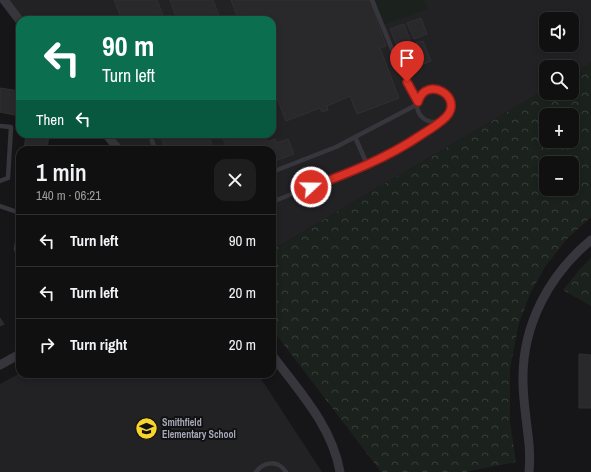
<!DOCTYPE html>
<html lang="en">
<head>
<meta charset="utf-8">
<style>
	body { margin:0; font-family:"Archivo Narrow",sans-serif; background:#1e1e1f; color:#f1f3f6; height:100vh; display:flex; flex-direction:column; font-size:15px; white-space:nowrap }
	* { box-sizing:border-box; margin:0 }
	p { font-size:13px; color:#9c9d9f }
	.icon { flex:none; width:22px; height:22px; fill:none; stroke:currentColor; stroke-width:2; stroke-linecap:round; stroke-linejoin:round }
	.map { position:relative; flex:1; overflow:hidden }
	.panel { position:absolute; left:16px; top:146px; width:260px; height:232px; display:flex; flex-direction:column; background:#101011; border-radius:12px; box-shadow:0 2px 6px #0003,0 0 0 1px #303031 }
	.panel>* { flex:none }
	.top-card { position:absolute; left:16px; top:16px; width:260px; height:122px; border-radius:12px; box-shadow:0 2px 6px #0003,0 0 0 1px #303031; background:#0b6e4f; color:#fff; overflow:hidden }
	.buttons { position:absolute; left:539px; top:12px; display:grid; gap:8px }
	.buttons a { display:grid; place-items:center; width:40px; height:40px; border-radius:8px; background:#101011; box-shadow:0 2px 6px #0003,0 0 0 1px #303031; font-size:20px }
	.pin { position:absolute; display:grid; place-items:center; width:34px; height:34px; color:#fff; margin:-41px -17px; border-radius:50% 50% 50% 0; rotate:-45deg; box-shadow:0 0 4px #0007 }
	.pin .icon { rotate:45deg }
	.me { position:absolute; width:44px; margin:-22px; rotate:69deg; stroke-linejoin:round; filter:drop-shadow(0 0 3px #0008) }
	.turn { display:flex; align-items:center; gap:14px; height:84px; padding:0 20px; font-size:18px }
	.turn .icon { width:52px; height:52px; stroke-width:2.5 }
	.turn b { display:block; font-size:28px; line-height:34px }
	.then { display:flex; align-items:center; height:38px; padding:0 20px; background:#0003; gap:8px; font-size:15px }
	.round { display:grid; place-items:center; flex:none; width:42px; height:42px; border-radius:12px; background:#1e1e1f }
	.headline { display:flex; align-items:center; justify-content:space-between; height:68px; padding:0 20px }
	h1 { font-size:24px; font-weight:600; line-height:30px }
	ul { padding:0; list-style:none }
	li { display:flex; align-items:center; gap:12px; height:52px; padding:0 20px; border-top:1px solid #303031 }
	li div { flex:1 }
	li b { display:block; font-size:15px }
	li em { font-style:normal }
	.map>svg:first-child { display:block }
	.built { fill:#222124; fill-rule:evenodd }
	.forest { fill:url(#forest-crowns); fill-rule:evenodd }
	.pitch { fill:#1b221d }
	.building { fill:#29282b; stroke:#302f33 }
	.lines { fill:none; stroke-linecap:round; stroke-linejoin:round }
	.lane { stroke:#36363c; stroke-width:4.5 }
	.street { stroke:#36363c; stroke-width:9 }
	.route-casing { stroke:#8d1f18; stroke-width:10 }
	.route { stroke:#d93025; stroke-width:7 }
	.labels { text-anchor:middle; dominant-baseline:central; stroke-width:4; stroke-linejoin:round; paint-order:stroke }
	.poi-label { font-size:10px; font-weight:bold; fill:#a7a9b8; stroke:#111012; text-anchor:start }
</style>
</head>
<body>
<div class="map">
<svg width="591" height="472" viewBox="0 0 591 472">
	<defs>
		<pattern id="forest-crowns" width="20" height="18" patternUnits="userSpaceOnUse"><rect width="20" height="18" fill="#1b221d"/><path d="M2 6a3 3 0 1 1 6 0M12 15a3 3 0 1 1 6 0" fill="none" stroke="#393f3c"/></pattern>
	</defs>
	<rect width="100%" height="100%" fill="#161517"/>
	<g class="built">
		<path d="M7,0H591V63L572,74V67H546V89L272,250V150H122L110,134H272V20H23ZM546,19H572V45H546Z"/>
		<path d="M20,373V374H258L322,472H0V384Z"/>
	</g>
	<g class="forest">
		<path d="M591,63V217L566,240L545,267L530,294L519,323L510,368V422L516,462L465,472H381L272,329V250L546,89V93H572V74ZM546,115H572V141H546ZM546,163H572V189H546Z"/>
		<path d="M591,258V306L563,290L580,269Z"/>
	</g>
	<path class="pitch" d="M370,0H424L427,9L380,26Z"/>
	<g class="building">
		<path d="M114,0H157L165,20H122Z"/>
		<path d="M170,0H213L221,20H177Z"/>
		<path d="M231,0H370L386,46L380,48L399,98L357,114L350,96L327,106L328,110L322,112L320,108L286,121L272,85V20H246L244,13L237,16Z"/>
		<path d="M421,18L427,34L414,39L407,23Z"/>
		<path d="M404,24L410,40L397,45L390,29Z"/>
		<path d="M423,41L431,61L423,64L416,43Z"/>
		<path d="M412,45L419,65L412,68L404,48Z"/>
		<path d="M0,88L20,91V116L0,112Z"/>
		<path d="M26,134H49L47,150H24Z"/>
		<path d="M170,134H208L214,150H166L161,137Z"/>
		<path d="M221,134H264L267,142L275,139L277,143L288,139L294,154L272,162V150H228Z"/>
		<path d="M0,318L4,324L0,326Z"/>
		<path d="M579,354L591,355V408H579Z"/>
	</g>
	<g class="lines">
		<g class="lane">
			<path d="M372,0L400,69L418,102"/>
			<circle cx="434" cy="105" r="17"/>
			<path d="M0,126L11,127L8,178L0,181"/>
			<path d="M150,134L155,150"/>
			<path d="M355,137L367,164"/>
			<path d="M272,172L336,147L418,104"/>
			<path d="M272,202L381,158L407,144L444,119"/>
			<path d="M0,206L20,213"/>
			<path d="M20,222L16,249L20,258"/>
			<path d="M256,472C264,461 278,460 286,472"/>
		</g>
		<g class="street">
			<path d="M4,0L20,21"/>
			<path d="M106,134L119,150"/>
			<path d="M272,355C299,391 332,426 340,472"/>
			<path d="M0,365L20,354"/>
			<path d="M529,472C530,460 530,448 528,435C526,417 523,399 523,381C522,325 549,275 591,240"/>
		</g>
	</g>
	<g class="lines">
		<defs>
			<path id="route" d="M311,187C349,173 387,158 421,135C429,130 439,124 446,117C465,97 426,74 418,102L407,82"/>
		</defs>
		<use href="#route" class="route-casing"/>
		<use href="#route" class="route"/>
	</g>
	<defs>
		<symbol id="school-disc" viewBox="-11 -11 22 22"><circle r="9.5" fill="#f8d42d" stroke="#111012"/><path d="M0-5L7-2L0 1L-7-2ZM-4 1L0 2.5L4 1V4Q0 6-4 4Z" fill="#111"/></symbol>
	</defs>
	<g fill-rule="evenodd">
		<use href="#school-disc" x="134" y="416" width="25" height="25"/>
	</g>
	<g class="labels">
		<g class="poi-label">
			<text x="162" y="422">Smithfield<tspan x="162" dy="12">Elementary School</tspan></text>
		</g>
	</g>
</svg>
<div class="buttons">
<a><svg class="icon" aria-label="sound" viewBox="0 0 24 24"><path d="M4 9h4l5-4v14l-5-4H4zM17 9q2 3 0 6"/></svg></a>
<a><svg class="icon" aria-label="search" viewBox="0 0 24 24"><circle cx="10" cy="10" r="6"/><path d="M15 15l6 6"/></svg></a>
<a>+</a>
<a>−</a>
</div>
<div class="pin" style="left:407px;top:82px;background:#d93025"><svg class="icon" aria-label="arrive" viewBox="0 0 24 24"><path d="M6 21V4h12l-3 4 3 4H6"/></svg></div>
<svg class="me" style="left:311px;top:187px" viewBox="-20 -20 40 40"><circle r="17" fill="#d93025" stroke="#fff" stroke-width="3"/><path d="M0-11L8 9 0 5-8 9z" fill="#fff"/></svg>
<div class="top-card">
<div class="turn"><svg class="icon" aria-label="left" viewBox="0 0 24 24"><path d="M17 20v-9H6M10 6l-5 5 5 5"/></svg><div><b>90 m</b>Turn left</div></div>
<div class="then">Then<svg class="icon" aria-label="left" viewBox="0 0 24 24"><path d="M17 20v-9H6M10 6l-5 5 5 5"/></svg></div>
</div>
<section class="panel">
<div class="headline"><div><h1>1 min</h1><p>140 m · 06:21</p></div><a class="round"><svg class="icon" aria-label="close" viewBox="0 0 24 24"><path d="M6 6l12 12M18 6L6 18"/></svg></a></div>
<ul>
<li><svg class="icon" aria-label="left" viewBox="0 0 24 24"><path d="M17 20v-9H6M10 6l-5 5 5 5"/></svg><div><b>Turn left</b></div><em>90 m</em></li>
<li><svg class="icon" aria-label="left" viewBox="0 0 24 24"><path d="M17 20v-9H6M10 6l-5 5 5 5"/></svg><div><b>Turn left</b></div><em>20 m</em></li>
<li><svg class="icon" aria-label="right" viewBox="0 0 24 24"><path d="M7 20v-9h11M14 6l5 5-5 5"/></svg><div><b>Turn right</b></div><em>20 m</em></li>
</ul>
</section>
</div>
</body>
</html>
